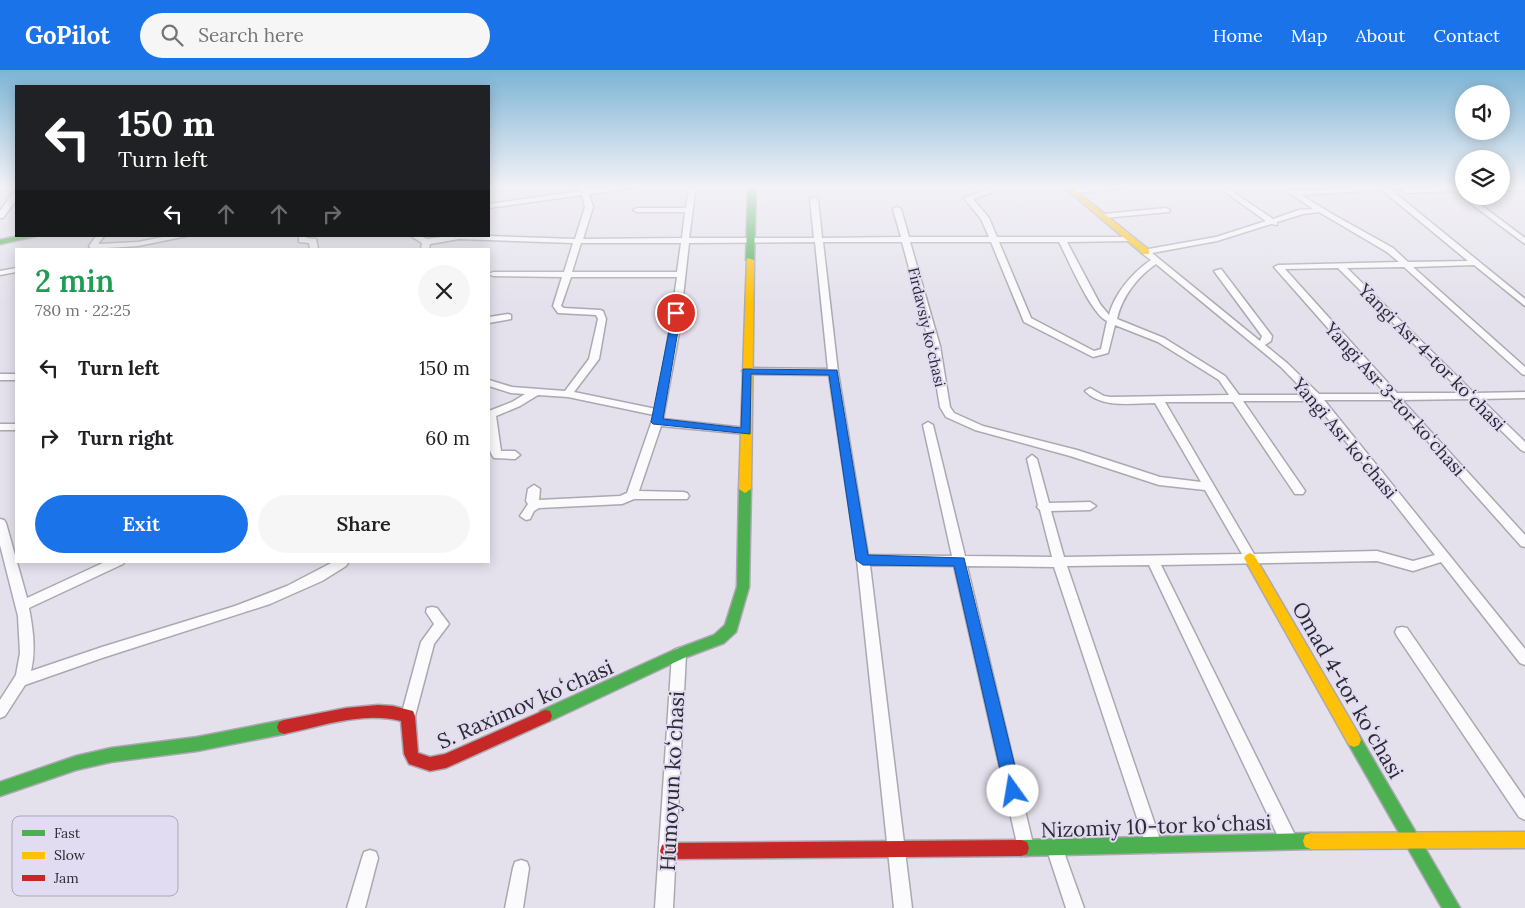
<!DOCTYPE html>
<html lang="en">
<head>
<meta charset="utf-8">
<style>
	body { margin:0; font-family:Lora,serif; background:#f6f6f6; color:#202124; height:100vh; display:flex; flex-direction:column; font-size:19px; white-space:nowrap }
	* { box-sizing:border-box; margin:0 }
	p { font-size:16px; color:#757577 }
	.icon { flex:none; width:28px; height:28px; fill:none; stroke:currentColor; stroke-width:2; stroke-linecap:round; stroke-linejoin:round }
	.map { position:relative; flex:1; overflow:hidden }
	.details { position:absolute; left:15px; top:178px; width:475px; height:315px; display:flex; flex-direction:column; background:#fff; border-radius:0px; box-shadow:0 2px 12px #0003 }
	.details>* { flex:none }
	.top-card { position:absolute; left:15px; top:15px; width:475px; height:152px; border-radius:0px; box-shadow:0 2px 12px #0003; background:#202124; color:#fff; overflow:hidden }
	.fabs { position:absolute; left:1455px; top:15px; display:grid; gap:10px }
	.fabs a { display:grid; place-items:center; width:55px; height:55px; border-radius:50%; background:#fff; box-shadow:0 2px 12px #0003; font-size:25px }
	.pin { position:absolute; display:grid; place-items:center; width:42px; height:42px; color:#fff; margin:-21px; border:2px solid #fff; border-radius:50%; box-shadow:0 1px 5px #0007 }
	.me { position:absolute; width:55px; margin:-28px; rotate:347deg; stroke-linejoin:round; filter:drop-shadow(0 0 4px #0008) }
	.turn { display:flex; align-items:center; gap:18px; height:105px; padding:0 20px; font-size:22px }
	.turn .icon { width:65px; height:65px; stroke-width:2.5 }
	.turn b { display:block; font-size:35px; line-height:42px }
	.lanes { display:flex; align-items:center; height:48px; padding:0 20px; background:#0003; justify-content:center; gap:25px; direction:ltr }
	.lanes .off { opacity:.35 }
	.round { display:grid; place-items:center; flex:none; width:52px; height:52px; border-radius:26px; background:#f6f6f6 }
	.head { display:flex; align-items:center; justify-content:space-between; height:85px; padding:0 20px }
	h1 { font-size:30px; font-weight:600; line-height:38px; color:#1e9e55 }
	.button { display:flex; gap:10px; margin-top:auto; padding:10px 20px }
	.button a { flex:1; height:58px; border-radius:30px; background:#1a73e8; color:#fff; font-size:20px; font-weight:600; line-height:58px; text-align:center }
	.button a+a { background:#f6f6f6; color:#202124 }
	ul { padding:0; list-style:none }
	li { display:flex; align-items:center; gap:15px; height:70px; padding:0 20px }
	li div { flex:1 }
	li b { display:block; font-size:19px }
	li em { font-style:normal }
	header { display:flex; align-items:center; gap:30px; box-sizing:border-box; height:70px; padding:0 25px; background:#1a73e8; color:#fff }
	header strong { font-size:24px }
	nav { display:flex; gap:28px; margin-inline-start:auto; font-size:18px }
	.search { width:350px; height:45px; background:#f6f6f6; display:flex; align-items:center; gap:12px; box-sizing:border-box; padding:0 18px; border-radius:28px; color:#757577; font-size:19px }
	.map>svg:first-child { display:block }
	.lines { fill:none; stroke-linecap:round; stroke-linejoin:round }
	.street-casing { stroke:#aba8b1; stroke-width:3 }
	.fast-casing { stroke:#aba8b1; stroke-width:3 }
	.slow-casing { stroke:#aba8b1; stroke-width:3 }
	.jam-casing { stroke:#aba8b1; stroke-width:3 }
	.street { fill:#fbfafc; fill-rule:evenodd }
	.fast { fill:#4caf50; fill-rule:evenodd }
	.slow { fill:#ffc107; fill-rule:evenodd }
	.jam { fill:#c62828; fill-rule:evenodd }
	.route { fill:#1a73e8; stroke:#114b97 }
	.labels { text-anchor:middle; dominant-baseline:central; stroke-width:4; stroke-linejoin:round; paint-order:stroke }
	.far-street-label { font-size:15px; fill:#2c2a32; stroke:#e1dcf1 }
	.street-label { font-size:18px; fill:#2c2a32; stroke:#e1dcf1 }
	.near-street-label { font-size:21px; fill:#2c2a32; stroke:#e1dcf1 }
	.key { fill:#e1dcf1; stroke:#aba7b8; stroke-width:1 }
	.key-label { font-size:14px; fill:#2c2a32 }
</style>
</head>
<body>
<header>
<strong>GoPilot</strong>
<div class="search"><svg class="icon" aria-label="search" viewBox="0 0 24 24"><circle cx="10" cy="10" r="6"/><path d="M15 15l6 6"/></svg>Search here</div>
<nav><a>Home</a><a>Map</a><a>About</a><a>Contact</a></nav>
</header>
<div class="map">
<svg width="1525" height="838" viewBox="0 0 1525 838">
	<rect width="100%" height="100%" fill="#e4e1ec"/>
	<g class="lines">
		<defs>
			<g id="street">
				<path d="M580,116H586L588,120L619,116H636L632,118L589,124L593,137L583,169L682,168L685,142H637L633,140L637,138H686L689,116H696L689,168H814L810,129L814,127L818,129L822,168L901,167L893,139L897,137L901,139L909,167H989L981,149L964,128L981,122L971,116H979L991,123L973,129L989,148L997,167H1132L1133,169L1129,171L1067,172L1100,234L1109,245C1115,223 1133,202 1151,190L1143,184V180L1216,167L1266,151L1217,116H1224L1273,149L1299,140L1313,139L1280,116H1287L1295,121L1380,116H1416L1413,118L1390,119L1525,229V236L1474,195L1413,197L1525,297V305L1522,304L1404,197L1347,198L1474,323L1525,322V328L1481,329L1525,372V382L1521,380L1469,329L1402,330L1525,465V477L1521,476L1391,330H1324L1525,579V595L1520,593L1441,492L1413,501L1377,491L1161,495L1295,765L1297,771L1295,777L1289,779L1283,777L1149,495L1067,496L1162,775L1160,781L1154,783L1148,781L1146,775L1054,497L967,496L1034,778L1032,784L1026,786L1020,784L1018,778L954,496L870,495L912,838H894L857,490L829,305L747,304L742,301L747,298L828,299L815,172L689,173L679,263L663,349L746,358L751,361L746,364L661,356L639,421L683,422L687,423L689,426L687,429H634L622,434L539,438L534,441L530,449L526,450L520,446L528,434L526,431L528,419L534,415L540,419L539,430L620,426L627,423L654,345L568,327L538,325L520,336L496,346L501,381H515L520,385L515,389L494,388C485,377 489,355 489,341L512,332L525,324L511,323L489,316V310L512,317L565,321L589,289L598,249L596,245L558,243L553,236L562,207L493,206L489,204L493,202H564L573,173L459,169L430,174L429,179H421L422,173L411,166H421L427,169L449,166H489L575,169L585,137L582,125L489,138V134L581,121ZM1382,120L1468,191L1408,192L1393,178L1334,145L1301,125ZM1319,142L1387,182L1399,192L1278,195L1274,197L1386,324H1319L1287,293L1265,275L1271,271L1272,266L1221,199L1214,201L1262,266L1260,271L1152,183L1217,171L1271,154L1277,155V152L1303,144ZM823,172H902L930,276L940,337L946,347L975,360L1070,386L1159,415L1205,420L1242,484L1064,487L1051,441L1090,440L1096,436L1090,432L1049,433L1037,389L1032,385L1027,389L1038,435L1037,437L1040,440L1052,487L965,486L933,355L928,352L923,355L952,486L868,485L838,302ZM910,172H991L1024,252L1093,287L1108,283L1115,255L1158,272L1219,310L1229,325L1111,327L1104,326L1090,318L1085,321C1102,339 1133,333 1155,333L1201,412L1160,407L1077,380L983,356L954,343L950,337L940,276ZM999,172H1059C1068,189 1091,244 1107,251L1101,279L1094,281L1031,248ZM581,173H681L677,202H572ZM1156,194L1281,297L1308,325H1239L1225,306L1164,268L1117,249C1122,227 1137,207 1156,194ZM1338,198L1463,323H1397L1285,199ZM571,207H677L669,263L656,339L574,322L599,289L606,249L603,241L600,240L564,238L561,236ZM1243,331H1314L1435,485L1413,491L1377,481L1254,484L1165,332H1233L1295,424H1303L1305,421L1303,418Z"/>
				<path d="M1107,116H1129L1125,118L1074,123L1070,121L1074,119Z"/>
				<path d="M1448,116L1463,117L1464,126H1469L1525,168V174L1454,121L1406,123L1402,121L1406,119L1448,117Z"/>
				<rect x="1501" y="116" width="24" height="4"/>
				<path d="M13,123H16V130L3,148H0V141Z"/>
				<path d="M1166,138L1170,140L1169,142L1104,148L1100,146L1104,144Z"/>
				<path d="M96,166H104L98,174L138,172L168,166H187L138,176L91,179L89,176Z"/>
				<path d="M299,166H307L306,168L316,169L318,179H310L309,173L299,172Z"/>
				<path d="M16,198V202L0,205V201Z"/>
				<path d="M508,244L511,245V249L489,253V247Z"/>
				<rect x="0" y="304" width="16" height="6"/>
				<rect x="0" y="354" width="16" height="6"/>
				<path d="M0,449L4,450L6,453L27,528L107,491H125L123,494L29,538C33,559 36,580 31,601L102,577L235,536L287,516L335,491H347L348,493L346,496L322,511L270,534L102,588L25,615L5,646L0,648V630L16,605L20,583L18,546L0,475Z"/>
				<path d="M432,537L437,538L449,554L434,574L415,646L413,651L408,652L403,651L401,646L421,572L434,554L426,542L427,538Z"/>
				<path d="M1402,557L1407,558L1525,729V750L1519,747L1397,566L1395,562L1397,558Z"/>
				<path d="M679,578L684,580L686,584L673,838H655L672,584L674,580Z"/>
				<path d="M1054,769L1060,771L1084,838H1066L1046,777L1048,771Z"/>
				<path d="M370,780L376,782L378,788L365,838H347L362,788L364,782Z"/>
				<path d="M521,790L527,792L529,798L523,838H505L513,798L515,792Z"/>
			</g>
			<g id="fast">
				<path d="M748,116H756L754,190L750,192L746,190Z"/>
				<path d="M18,166H36L0,174V170Z"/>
				<path d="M745,415L751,419L749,517L736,562L724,573L684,588L550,651L545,652L540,651L538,646L540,641L674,580L714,565L725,555L737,517L739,419Z"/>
				<path d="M284,650L289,652L291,657L289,662L284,664L197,681L111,692L76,700L0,726V712L76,686L111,678L197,667Z"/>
				<path d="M1354,663L1359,665L1460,838H1442L1349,675L1347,670L1349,665Z"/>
				<path d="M1311,763L1317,765L1319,771L1317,777L1311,779L1021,786L1015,784L1013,778L1015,772L1021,770Z"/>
			</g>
			<g id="slow">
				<path d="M1063,116H1070L1149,180V184H1143Z"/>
				<path d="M747,188L754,190L751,419L745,423L739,419Z"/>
				<path d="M1250,483L1254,485L1359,665L1361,670L1359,675L1354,677L1349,675L1244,488L1246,485Z"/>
				<path d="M1525,762V778L1311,779L1305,777L1303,771L1305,765L1311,763Z"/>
			</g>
			<g id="jam">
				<path d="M378,635L393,636L413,641L415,646L418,683L430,687L445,684L545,640L550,641L552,646L550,651L446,698L430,701L409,694L404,684L401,651C363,641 322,656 284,664L279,662L277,657L279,652L284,650L346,638Z"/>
				<path d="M1021,770L1027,772L1029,778L1027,784L1021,786L668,789L662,787L660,781L662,775L668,773Z"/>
			</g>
		</defs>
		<use href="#street" class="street-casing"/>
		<use href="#fast" class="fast-casing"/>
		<use href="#slow" class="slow-casing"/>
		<use href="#jam" class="jam-casing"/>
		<use href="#street" class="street"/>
		<use href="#fast" class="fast"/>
		<use href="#slow" class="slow"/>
		<use href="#jam" class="jam"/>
	</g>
	<linearGradient id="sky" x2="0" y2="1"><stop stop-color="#7db4d5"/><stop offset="0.5" stop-color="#f3f2f6"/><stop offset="1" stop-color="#f3f2f6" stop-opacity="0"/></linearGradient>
	<rect width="1525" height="233" fill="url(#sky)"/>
	<path class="route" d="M673,241L681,243L663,349L741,358L743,299L837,300L868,485L964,488L1021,721L1018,726L1013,728L1007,726L1005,721L954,496L863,495L856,490L829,305L751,304L750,364L653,354L651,352Z"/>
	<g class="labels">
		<g class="far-street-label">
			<text transform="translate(927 257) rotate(77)">Firdavsiy koʻchasi</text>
		</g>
		<g class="street-label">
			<text transform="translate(1432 287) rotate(45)">Yangi Asr 4-tor koʻchasi</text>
			<text transform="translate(1395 329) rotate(48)">Yangi Asr 3-tor koʻchasi</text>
			<text transform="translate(1345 368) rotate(50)">Yangi Asr koʻchasi</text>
		</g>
		<g class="near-street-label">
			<text transform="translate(1348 620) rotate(60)">Omad 4-tor koʻchasi</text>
			<text transform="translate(525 634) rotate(-24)">S. Raximov koʻchasi</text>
			<text transform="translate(672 711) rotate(-87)">Humoyun koʻchasi</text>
			<text transform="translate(1156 756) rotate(-2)">Nizomiy 10-tor koʻchasi</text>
		</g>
	</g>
	<rect x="12" y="746" width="166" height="80" rx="8" class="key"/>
	<rect x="22" y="760" width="23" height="6" fill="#4caf50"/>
	<rect x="22" y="782" width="23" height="7" fill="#ffc107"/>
	<rect x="22" y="805" width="23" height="6" fill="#c62828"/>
	<g class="key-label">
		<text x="54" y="768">Fast</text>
		<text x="54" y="790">Slow</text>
		<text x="54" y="813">Jam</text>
	</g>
</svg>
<div class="fabs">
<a><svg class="icon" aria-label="sound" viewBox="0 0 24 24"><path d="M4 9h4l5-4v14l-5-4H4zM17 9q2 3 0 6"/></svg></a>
<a><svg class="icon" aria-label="layers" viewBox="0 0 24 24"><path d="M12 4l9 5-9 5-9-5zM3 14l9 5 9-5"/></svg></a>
</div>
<div class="pin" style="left:676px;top:243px;background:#d93025"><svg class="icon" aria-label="arrive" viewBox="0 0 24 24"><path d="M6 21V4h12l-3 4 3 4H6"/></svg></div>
<svg class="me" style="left:1013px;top:721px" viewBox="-20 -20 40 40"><circle r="19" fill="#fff"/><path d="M0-13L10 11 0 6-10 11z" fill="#1a73e8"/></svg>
<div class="top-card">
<div class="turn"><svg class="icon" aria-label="left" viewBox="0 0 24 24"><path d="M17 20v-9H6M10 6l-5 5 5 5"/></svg><div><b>150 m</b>Turn left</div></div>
<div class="lanes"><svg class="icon" aria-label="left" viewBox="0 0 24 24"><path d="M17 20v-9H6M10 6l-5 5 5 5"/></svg><svg class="icon off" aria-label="ahead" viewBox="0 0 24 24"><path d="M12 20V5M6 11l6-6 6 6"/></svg><svg class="icon off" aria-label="ahead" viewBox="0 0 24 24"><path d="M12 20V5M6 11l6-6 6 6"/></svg><svg class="icon off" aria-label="right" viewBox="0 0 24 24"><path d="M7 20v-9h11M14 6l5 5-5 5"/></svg></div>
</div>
<section class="details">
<div class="head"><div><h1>2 min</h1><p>780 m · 22:25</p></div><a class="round"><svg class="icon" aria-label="close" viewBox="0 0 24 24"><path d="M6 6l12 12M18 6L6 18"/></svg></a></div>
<ul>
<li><svg class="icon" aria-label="left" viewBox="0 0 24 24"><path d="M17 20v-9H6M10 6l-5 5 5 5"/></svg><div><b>Turn left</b></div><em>150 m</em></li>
<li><svg class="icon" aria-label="right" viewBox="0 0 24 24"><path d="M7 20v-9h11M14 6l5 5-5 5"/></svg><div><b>Turn right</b></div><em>60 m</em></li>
</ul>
<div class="button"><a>Exit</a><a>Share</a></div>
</section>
</div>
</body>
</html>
